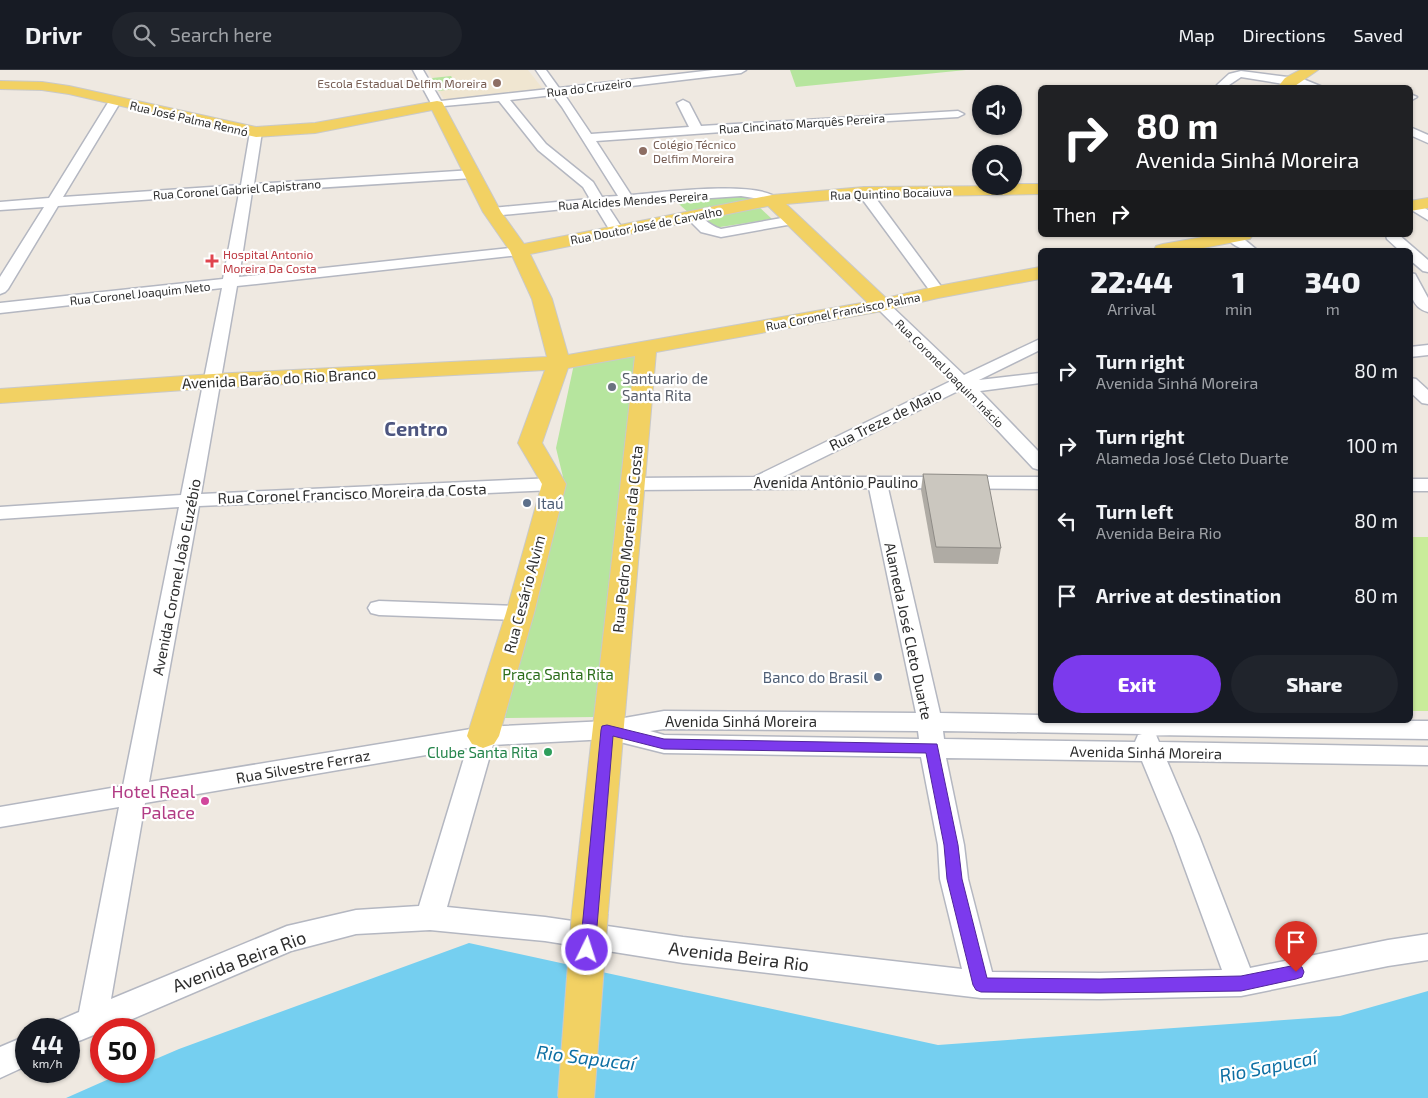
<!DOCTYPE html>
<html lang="en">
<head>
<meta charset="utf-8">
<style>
	body { margin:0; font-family:"Exo 2",sans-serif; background:#20242c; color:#f1f3f6; height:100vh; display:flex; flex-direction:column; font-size:19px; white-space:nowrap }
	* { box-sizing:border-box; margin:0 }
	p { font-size:16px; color:#9ea1a6 }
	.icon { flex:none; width:28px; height:28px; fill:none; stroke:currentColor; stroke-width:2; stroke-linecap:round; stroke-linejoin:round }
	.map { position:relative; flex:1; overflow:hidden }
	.drawer { position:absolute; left:1038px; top:178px; width:375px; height:475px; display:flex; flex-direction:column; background:#171b24; border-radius:8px; box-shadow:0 1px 4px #0004 }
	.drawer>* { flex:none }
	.top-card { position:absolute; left:1038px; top:15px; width:375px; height:152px; border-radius:8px; box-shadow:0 1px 4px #0004; background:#202124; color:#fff; overflow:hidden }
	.buttons { position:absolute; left:972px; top:15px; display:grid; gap:10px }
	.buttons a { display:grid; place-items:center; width:50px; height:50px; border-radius:50%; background:#171b24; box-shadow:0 1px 4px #0004; font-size:25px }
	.speed { position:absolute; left:15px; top:948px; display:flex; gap:10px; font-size:25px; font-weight:700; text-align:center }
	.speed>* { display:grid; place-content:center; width:65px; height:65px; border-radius:50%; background:#171b24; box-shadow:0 1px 4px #0004; line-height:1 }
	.speed small { font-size:12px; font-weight:400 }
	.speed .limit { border:8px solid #d22; background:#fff; color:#111 }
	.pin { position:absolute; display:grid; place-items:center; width:42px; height:42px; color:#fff; margin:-51px -21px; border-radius:50% 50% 50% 0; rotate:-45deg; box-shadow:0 0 5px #0007 }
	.pin .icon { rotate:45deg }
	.me { position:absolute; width:55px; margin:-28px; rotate:4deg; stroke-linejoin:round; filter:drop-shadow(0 0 4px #0008) }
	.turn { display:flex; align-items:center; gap:18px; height:105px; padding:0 15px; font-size:22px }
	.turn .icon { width:65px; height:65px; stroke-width:2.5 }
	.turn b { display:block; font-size:35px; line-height:42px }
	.then { display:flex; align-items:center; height:48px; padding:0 15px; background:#0003; gap:10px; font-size:19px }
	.eta { display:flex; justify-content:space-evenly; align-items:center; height:85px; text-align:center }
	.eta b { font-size:30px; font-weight:800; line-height:35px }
	.button { display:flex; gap:10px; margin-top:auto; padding:10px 15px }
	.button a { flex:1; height:58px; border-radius:30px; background:#7c3aed; color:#fff; font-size:20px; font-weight:800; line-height:58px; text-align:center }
	.button a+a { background:#20242c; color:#f1f3f6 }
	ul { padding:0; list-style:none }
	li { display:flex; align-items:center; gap:15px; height:75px; padding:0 15px }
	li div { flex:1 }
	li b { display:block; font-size:19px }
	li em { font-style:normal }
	header { display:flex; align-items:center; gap:30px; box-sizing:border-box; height:70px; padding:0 25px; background:#171b24; border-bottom:1px solid #363941 }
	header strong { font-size:24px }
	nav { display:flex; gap:28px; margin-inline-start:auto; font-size:18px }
	.search { width:350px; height:45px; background:#20242c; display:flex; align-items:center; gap:12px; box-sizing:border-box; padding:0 18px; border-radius:28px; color:#9ea1a6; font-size:19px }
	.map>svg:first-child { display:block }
	.education { fill:#f0e6d1 }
	.green { fill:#b6e59e }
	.pitch { fill:#c9ec9a }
	.water { fill:#75cff0 }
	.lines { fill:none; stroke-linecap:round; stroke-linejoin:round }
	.minor-casing { stroke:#b4b7c1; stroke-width:3 }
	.major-casing { stroke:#c9c9c9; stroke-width:2 }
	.minor { fill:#fff; fill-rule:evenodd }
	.major { fill:#f2d163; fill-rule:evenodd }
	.major-bridge-casing { stroke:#c9c9c9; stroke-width:38; stroke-linecap:butt }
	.major-bridge { stroke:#f2d163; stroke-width:36 }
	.wall { fill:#afaba4 }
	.building { fill:#cbc7bf; stroke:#8e8b86 }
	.route { fill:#7c3aed; stroke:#51269a }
	.education-dot { fill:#8d6e63; stroke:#fff; stroke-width:2 }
	.health-dot { fill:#e0444e; stroke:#fff; stroke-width:2 }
	.worship-dot { fill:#6b7280; stroke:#fff; stroke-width:2 }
	.service-dot { fill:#5c6f8a; stroke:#fff; stroke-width:2 }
	.leisure-dot { fill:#2e9e5b; stroke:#fff; stroke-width:2 }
	.hotel-dot { fill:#d1479c; stroke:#fff; stroke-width:2 }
	.labels { text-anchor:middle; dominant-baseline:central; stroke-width:4.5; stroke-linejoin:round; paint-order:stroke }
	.far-education-label { font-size:12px; fill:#785e54; stroke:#fff; text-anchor:end }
	.far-street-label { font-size:12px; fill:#2e2e2e; stroke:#fff }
	.far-health-label { font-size:12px; fill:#be3a42; stroke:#fff; text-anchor:start }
	.street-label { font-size:15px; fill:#2e2e2e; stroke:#fff }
	.worship-label { font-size:15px; fill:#5b616d; stroke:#fff; text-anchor:start }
	.service-label { font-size:15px; fill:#4e5e75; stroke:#fff; text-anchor:start }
	.park-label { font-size:15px; fill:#2c6e1b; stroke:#fff }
	.leisure-label { font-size:15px; fill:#27864d; stroke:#fff; text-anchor:end }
	.near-hotel-label { font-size:18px; fill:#b23c85; stroke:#fff; text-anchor:end }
	.near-street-label { font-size:18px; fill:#2e2e2e; stroke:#fff }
	.near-water-label { font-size:19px; font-style:italic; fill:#0d6fa3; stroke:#fff }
	.district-label { font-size:20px; font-weight:bold; fill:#4d5680; stroke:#fff }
</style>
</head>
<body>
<header>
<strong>Drivr</strong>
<div class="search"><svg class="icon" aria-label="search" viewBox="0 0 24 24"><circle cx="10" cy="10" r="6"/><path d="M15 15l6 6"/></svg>Search here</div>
<nav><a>Map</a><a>Directions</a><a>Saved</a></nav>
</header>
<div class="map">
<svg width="1428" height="1028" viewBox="0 0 1428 1028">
	<rect width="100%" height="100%" fill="#efe9e1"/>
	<path class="education" d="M428,0H528L543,19L445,31L439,21L458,18L451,6L432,8Z"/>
	<g class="green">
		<path d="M790,0H966L796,17Z"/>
		<path d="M451,6L459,18L439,21L432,8Z"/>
		<path d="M671,127H758L759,128L689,143Z"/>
		<path d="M758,136L772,149L714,158L702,146Z"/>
		<path d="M637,285L595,647L505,648L563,407L556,378L574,294Z"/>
	</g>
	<rect class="pitch" x="1410" y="467" width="18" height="174"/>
	<path class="water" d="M469,873L938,975L1340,946L1428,921V1028H66L127,1001H144V994L179,979Z"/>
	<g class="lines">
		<defs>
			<g id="minor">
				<path d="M413,0H423L441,31L549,19L536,0H546L559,18L713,0H746L741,3L564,24L591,64L689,57L677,33L683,30L689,33L701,56L958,41L964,44L958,47L820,55L596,71L631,125C658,123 763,109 779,130L772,134L760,129L741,126L607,135L624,161L617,165L612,164L595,136L492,146L487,145L485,142L492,138L590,129L583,117L538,80L499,31L433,37ZM553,25L562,37L618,126L602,127L593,112L546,74L510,30Z"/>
				<path d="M1241,1L1303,9L1325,18H1308L1241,7L1226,17L1219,18L1217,15L1229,4Z"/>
				<path d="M1410,24L1417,27L1410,31Z"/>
				<path d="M115,28L121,31L63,127L241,115L250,62L256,58L262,62L254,114L473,100L479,104L473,108L252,122L239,207L519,177L524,178L526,181L524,184L519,185L237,216L201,424L554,408L561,410L564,414L561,418L554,420L199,436L149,712L483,657L607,651L664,641L916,643L869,418L632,420L625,418L622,414L625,410L632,408L754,407L951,311L877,238L874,235L877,232H887L964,305L1040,269V280L979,310L1040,303V313L980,321L1040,383V400L1033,398L960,320L783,407H1040V419L888,418L940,643L1040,645V650L1428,651V669L1153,665H1156L1159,672L1428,677V695L1167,691L1199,766L1250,898L1388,870L1428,864V890L1388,896L1241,926L1100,929L981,928L683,893L545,871L430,860L356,864L291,881L109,959H101V962L69,975V959H55L58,951L79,942L119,737L0,757V737L123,716L179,437L0,449V437L181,425L222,218L0,243V233L223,209L239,123L58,136L8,219L5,222L0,224V207L44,137L0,140V132L49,128L109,31ZM664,659L918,661L919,669L664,665L650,661ZM943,661L1142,664L1138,665L1135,672L944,669ZM608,669L664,683L921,687L938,775L940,809L962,899L683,867L545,847L447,837L493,675ZM467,678L419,836L356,840L287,856L111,929L145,733ZM946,688L1142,691L1173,766L1222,900L1100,903L992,902L968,809L964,775Z"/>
				<path d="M1410,57L1428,65V73L1410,65Z"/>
				<path d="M864,118L869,119L943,219L946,222L943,225H933L857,122Z"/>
				<path d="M1413,131L1428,140V150L1410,139V132Z"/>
				<path d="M692,142C703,145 707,155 721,159L793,146L800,150L793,154L721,167L701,162L685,146Z"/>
				<path d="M1227,165H1239L1257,180C1243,180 1235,178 1226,167Z"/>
				<path d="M1386,165H1399L1428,190V202L1423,201L1410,190V180H1399L1387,169Z"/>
				<path d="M1410,203L1415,204L1428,228V242C1409,237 1410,218 1410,203Z"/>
				<path d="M1428,275V285L1410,287V277Z"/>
				<path d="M1410,308L1416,309L1428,320V334L1422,333L1410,322Z"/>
				<rect x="1410" y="409" width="18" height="12"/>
				<path d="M379,531L520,536L528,538L531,543L528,548L520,550L379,545L371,543L368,538L371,533Z"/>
				<path d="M26,966V996L0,1008V977Z"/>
			</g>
			<g id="major">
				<path d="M1300,0H1318L1292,18H1277L1285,8Z"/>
				<path d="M0,11L42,12L69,16L256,57L315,53L437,31L442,32L501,142L524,174L772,125L864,117L1014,116V114H1040V124L864,127L786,134L886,228L938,216L1040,197V209L938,228L882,241L656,282L608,842L603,853L590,858L577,853L572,842L635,286L568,298L542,373L566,414L534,543L499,666L494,674L483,678L472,674L467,666L506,543L542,414L518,373L545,300L213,318L0,333V319L213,304L547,287L532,229L510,181L483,142L432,40L315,63L256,67L69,24L42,20L0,19ZM768,136L867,232L568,285L552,229L530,184Z"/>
				<path d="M1428,128V138L1410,141V131Z"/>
				<path d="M1214,165H1253L1250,169L1193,180H1154L1156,176L1163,174Z"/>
			</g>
		</defs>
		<use href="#minor" class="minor-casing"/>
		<use href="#major" class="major-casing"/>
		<use href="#minor" class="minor"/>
		<use href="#major" class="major"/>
		<defs>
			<path id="major-bridge" d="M576,1028L590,842"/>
		</defs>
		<use href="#major-bridge" class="major-bridge-casing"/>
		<use href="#major-bridge" class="major-bridge"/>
	</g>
	<path class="wall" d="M923,404L1001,478L998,494L934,493L921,420Z"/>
	<path class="building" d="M923,404L987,405L1001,478L936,477Z"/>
	<path class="route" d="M607,655L664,669L937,674L958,775L962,809L987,908L1100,909L1241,906L1296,895L1302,897L1304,902L1302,907L1296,909L1241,921L1100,923L981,922L976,920L973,915L947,809L944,775L926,683L664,679L613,666L595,880L593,884L587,886L582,884L580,880L601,660L602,656Z"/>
	<g class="education-dot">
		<circle cx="497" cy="13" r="5"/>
		<circle cx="643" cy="81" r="5"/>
	</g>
	<path class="health-dot" d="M209.5 183.5h5v5h5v5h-5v5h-5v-5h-5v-5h5z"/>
	<circle class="worship-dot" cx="612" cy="317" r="5"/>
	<g class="service-dot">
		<circle cx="527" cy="433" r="5"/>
		<circle cx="878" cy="607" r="5"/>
	</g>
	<circle class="leisure-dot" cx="548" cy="682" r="5"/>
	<circle class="hotel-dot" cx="205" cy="731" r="5"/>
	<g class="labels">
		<g class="far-education-label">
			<text x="487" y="13">Escola Estadual Delfim Moreira</text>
			<text x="653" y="74" text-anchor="start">Colégio Técnico<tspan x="653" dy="14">Delfim Moreira</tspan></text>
		</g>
		<g class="far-street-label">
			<text transform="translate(589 17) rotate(-7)">Rua do Cruzeiro</text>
			<text transform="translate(189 48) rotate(13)">Rua José Palma Rennó</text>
			<text transform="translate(802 53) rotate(-4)">Rua Cincinato Marquês Pereira</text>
			<text transform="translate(237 119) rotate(-4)">Rua Coronel Gabriel Capistrano</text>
			<text transform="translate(891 123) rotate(-2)">Rua Quintino Bocaiuva</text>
			<text transform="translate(633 130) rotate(-4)">Rua Alcides Mendes Pereira</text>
			<text transform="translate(646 155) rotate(-11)">Rua Doutor José de Carvalho</text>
			<text transform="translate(140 223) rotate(-6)">Rua Coronel Joaquim Neto</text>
			<text transform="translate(843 241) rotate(-11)">Rua Coronel Francisco Palma</text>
			<text transform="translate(950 303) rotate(45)">Rua Coronel Joaquim Inácio</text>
		</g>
		<g class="far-health-label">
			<text x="223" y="184">Hospital Antonio<tspan x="223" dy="14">Moreira Da Costa</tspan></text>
		</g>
		<g class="street-label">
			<text transform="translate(279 308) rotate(-3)">Avenida Barão do Rio Branco</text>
			<text transform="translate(885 349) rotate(-26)">Rua Treze de Maio</text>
			<text x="836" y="412">Avenida Antônio Paulino</text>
			<text transform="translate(352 423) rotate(-2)">Rua Coronel Francisco Moreira da Costa</text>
			<text transform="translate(627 469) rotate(-84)">Rua Pedro Moreira da Costa</text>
			<text transform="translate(176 507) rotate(-79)">Avenida Coronel João Euzébio</text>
			<text transform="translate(524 524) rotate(-75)">Rua Cesário Alvim</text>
			<text transform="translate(909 561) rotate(78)">Alameda José Cleto Duarte</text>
			<text x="741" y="651">Avenida Sinhá Moreira</text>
			<text transform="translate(1146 682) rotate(1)">Avenida Sinhá Moreira</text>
			<text transform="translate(303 696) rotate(-10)">Rua Silvestre Ferraz</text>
		</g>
		<g class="worship-label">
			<text x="622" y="308">Santuario de<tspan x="622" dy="17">Santa Rita</tspan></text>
		</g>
		<g class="service-label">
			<text x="537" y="433">Itaú</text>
			<text x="868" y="607" text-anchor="end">Banco do Brasil</text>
		</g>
		<g class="park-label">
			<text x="558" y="604">Praça Santa Rita</text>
		</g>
		<g class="leisure-label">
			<text x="538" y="682">Clube Santa Rita</text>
		</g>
		<g class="near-hotel-label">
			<text x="195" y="721">Hotel Real<tspan x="195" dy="21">Palace</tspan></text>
		</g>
		<g class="near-street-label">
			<text transform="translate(739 886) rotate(7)">Avenida Beira Rio</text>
			<text transform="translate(239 891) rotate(-21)">Avenida Beira Rio</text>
		</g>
		<g class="near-water-label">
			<text transform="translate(586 987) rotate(7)">Rio Sapucaí</text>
			<text transform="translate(1268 996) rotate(-11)">Rio Sapucaí</text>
		</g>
		<g class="district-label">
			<text x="416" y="358">Centro</text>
		</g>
	</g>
</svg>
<div class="buttons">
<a><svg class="icon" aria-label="sound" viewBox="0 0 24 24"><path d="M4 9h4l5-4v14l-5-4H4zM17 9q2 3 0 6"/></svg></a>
<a><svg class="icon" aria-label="search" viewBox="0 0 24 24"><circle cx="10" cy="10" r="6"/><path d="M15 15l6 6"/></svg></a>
</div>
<div class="speed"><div>44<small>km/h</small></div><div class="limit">50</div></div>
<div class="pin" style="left:1296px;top:902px;background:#d93025"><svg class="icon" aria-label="arrive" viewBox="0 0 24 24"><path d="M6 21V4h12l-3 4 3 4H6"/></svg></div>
<svg class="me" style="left:587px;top:880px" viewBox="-20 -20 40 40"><circle r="17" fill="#7c3aed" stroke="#fff" stroke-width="3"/><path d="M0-11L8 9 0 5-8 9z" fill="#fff"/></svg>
<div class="top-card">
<div class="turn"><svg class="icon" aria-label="right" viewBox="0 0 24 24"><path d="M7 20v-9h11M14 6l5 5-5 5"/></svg><div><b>80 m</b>Avenida Sinhá Moreira</div></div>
<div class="then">Then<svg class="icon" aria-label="right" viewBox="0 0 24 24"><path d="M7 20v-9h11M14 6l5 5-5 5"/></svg></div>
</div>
<section class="drawer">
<div class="eta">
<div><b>22:44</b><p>Arrival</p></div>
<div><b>1</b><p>min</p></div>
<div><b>340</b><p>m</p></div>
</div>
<ul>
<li><svg class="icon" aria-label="right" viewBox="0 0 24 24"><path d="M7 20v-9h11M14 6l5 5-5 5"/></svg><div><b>Turn right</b><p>Avenida Sinhá Moreira</p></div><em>80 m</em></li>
<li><svg class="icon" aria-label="right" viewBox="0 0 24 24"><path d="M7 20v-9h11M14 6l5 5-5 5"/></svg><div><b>Turn right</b><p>Alameda José Cleto Duarte</p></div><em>100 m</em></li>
<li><svg class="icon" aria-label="left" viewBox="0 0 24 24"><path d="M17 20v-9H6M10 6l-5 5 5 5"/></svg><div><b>Turn left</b><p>Avenida Beira Rio</p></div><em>80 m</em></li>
<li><svg class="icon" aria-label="arrive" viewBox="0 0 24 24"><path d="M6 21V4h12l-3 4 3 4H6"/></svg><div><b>Arrive at destination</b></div><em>80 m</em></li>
</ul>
<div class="button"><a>Exit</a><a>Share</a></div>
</section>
</div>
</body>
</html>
